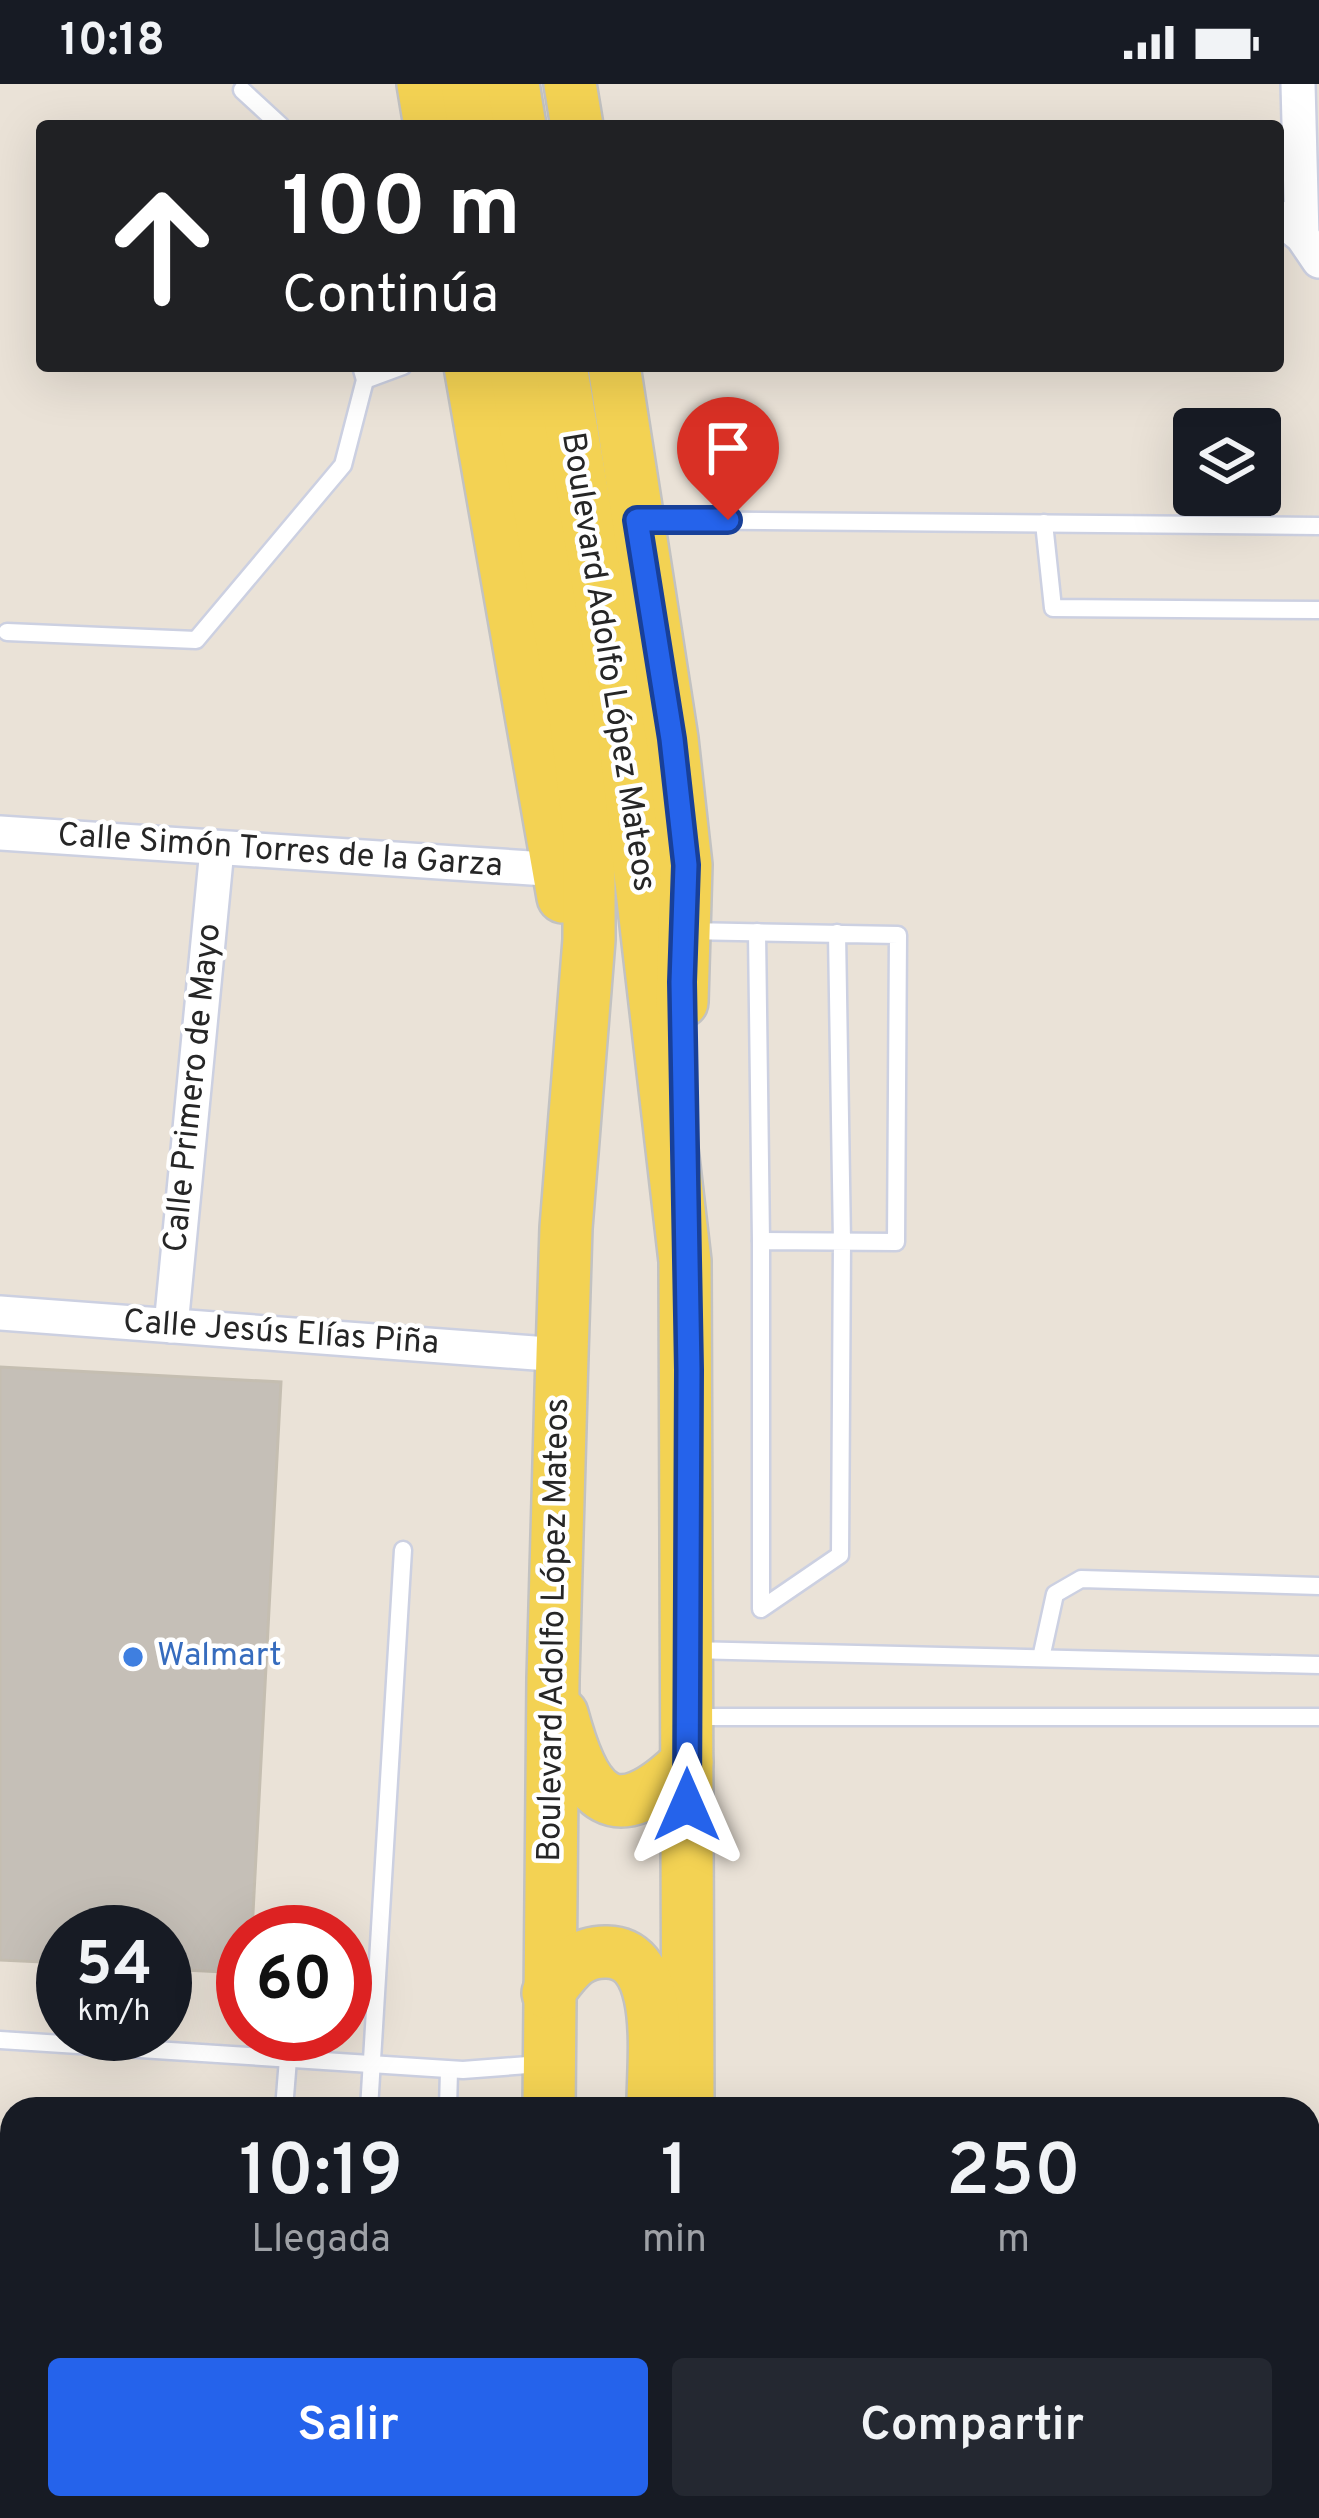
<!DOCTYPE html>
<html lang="es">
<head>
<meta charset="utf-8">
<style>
	body { margin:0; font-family:Overpass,sans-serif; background:#242831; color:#f1f3f6; height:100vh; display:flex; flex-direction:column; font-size:45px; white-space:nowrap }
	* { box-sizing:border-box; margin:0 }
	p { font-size:39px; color:#9ea1a6 }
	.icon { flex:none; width:66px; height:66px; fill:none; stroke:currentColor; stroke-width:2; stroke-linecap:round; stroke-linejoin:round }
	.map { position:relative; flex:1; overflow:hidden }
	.panel { position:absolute; left:0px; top:2013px; width:1320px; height:423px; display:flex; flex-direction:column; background:#171b24; border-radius:36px 36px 0 0; box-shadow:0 12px 48px #0002 }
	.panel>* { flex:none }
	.guide { position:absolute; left:36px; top:36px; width:1248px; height:252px; border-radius:12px; box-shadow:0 12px 48px #0002; background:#202124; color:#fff; overflow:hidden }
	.controls { position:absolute; left:1173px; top:324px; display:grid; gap:24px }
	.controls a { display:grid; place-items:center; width:108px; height:108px; border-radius:12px; background:#171b24; box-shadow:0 12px 48px #0002; font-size:60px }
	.speed { position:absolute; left:36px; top:1821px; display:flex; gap:24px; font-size:60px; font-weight:700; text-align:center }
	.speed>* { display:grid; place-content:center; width:156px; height:156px; border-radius:50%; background:#171b24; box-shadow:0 12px 48px #0002; line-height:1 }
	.speed small { font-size:30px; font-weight:400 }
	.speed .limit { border:18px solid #d22; background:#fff; color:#111 }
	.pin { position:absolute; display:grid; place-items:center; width:102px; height:102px; color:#fff; margin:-123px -51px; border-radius:50% 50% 50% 0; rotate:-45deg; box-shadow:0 0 12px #0007 }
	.pin .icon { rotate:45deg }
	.me { position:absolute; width:132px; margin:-66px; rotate:0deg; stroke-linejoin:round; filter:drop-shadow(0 0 9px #0008) }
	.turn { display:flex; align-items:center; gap:42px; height:252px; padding:0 48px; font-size:54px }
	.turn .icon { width:156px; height:156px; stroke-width:2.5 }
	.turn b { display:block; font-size:84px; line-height:102px }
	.eta { display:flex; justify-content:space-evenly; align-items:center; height:204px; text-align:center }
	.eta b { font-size:72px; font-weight:600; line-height:84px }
	.action { display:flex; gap:24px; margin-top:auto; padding:24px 48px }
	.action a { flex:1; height:138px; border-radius:12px; background:#2563eb; color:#fff; font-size:48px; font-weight:600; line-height:138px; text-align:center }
	.action a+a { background:#242831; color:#f1f3f6 }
	.status { display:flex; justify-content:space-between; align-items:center; height:84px; padding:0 60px; background:#171b24; direction:ltr }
	.status svg { height:33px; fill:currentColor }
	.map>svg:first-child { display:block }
	.building { fill:#c5bfb7; stroke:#c5beb1; stroke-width:3 }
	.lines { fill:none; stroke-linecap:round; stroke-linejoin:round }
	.service-casing { stroke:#ccd0e1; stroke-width:21 }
	.minor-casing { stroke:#ccd0e1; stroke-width:38 }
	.primary-casing { stroke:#c2c2c2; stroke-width:56 }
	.service { stroke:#fff; stroke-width:16 }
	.minor { stroke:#fff; stroke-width:33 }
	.primary { stroke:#f3d253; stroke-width:51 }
	.route-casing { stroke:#184099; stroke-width:30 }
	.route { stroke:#2563eb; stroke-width:21 }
	.shop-dot { fill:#3f7fe0; stroke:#fff; stroke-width:4.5 }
	.labels { text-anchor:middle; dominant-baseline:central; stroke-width:9; stroke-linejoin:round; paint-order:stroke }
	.street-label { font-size:33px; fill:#262626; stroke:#fff }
	.shop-label { font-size:33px; fill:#366cbe; stroke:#fff; text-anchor:start }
</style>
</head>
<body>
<div class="status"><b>10:18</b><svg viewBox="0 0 49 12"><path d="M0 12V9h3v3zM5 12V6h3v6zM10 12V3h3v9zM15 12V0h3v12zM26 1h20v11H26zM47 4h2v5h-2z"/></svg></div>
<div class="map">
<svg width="1319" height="2434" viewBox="0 0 1319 2434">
	<rect width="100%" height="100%" fill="#eae2d7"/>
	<g class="building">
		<path d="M0,1283L281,1298L252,1848H243V1889L165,1885V1848H63V1879L0,1876Z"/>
		<path d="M324,2424H431L420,2434H323Z"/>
	</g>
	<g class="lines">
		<defs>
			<g id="service">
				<path d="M242,6L281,42"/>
				<path d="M365,296L403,282"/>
				<path d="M644,436L1319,442"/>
				<path d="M1044,439L1053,524L1319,526"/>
				<path d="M7,548L196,556L343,381L365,296L361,282"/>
				<path d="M687,847L898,851L896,1158L761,1157V1525L840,1471L842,1158L837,849"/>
				<path d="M757,848L761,1157"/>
				<path d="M689,1566L1319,1581"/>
				<path d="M1041,1574L1055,1510L1081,1495L1319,1502"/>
				<path d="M690,1633H1319"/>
				<path d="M0,1956L463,1986L541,1980"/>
				<path d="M284,2025L288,1975"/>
				<path d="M369,2025L403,1466"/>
				<path d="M448,2025L449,1986"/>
				<path d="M258,2434V2424"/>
			</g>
			<g id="minor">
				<path d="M1298,0L1302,152"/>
				<path d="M1278,133L1302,152L1319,177"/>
				<path d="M0,749L561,786"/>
				<path d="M0,1229L562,1271"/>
				<path d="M171,1242L217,765"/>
				<path d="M1067,2424L1307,2434"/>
			</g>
			<g id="primary">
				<path d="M423,0L430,42"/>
				<path d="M467,0L474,42"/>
				<path d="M513,0L520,42"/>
				<path d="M570,0L577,42"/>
				<path d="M470,282L563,813"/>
				<path d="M515,282L576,641L589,750V856L566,1144L562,1271L553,1595L549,2025"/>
				<path d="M561,282L625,660L685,1177L688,2025"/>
				<path d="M614,282L672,655L686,781L682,918"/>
				<path d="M562,1630C585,1715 613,1750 687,1678"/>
				<path d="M548,1909C565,1887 576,1867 607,1868C669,1869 652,1982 653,2025"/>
				<path d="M555,2424V2434"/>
				<path d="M689,2424V2434"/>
			</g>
		</defs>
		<use href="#service" class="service-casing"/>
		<use href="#minor" class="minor-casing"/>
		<use href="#primary" class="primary-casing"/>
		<use href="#service" class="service"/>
		<use href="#minor" class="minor"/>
		<use href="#primary" class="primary"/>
	</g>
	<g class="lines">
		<defs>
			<path id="route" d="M687,1721L689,1286L682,898L686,781L672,655L637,436H728"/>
		</defs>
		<use href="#route" class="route-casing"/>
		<use href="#route" class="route"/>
	</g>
	<circle class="shop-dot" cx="133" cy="1573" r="12"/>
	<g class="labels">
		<g class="street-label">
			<text transform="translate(607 578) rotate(81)">Boulevard Adolfo López Mateos</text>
			<text transform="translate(280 768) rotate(4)">Calle Simón Torres de la Garza</text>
			<text transform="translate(194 1004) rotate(-84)">Calle Primero de Mayo</text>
			<text transform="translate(281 1250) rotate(4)">Calle Jesús Elías Piña</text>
			<text transform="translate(555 1546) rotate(-89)">Boulevard Adolfo López Mateos</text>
		</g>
		<g class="shop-label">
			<text x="157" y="1573">Walmart</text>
		</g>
	</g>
</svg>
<div class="controls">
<a><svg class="icon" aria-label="layers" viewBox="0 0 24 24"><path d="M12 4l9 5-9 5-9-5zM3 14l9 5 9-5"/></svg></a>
</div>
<div class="speed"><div>54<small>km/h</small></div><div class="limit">60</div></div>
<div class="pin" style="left:728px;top:436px;background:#d93025"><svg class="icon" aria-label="arrive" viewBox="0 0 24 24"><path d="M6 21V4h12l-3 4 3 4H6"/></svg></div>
<svg class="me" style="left:687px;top:1721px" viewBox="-20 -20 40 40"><path d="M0-17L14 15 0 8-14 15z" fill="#2563eb" stroke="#fff" stroke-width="4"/></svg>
<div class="guide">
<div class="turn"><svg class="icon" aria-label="ahead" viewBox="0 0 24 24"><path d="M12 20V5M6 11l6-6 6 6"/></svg><div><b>100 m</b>Continúa</div></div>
</div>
<section class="panel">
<div class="eta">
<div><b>10:19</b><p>Llegada</p></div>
<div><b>1</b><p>min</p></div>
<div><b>250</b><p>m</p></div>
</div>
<div class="action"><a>Salir</a><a>Compartir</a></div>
</section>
</div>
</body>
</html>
